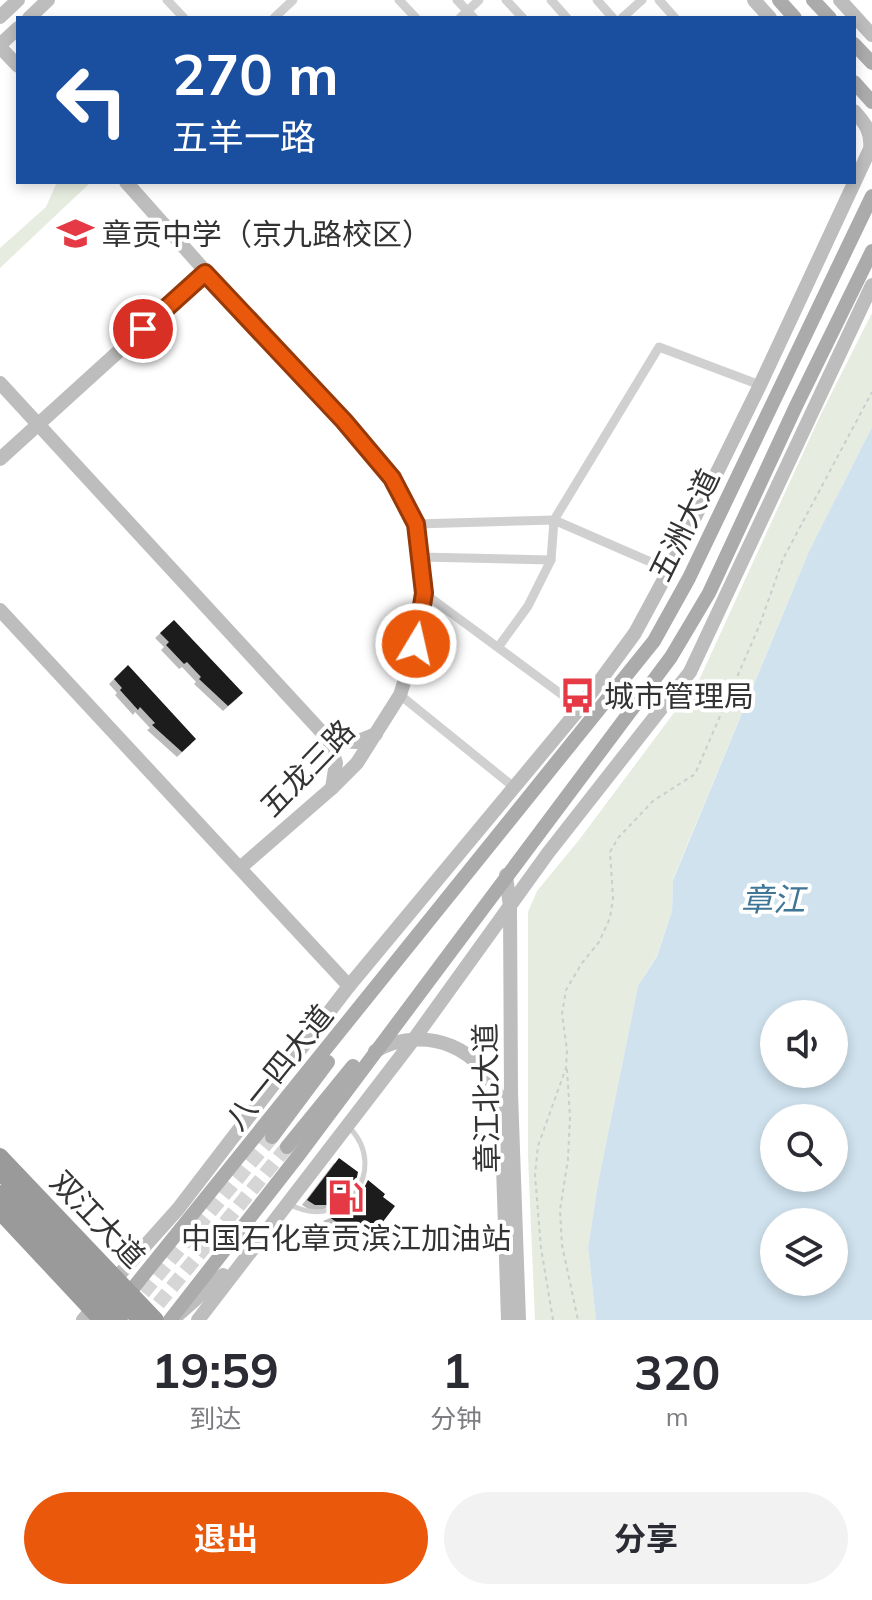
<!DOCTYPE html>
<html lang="zh">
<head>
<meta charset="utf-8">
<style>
	body { margin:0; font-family:Mulish,"Noto Sans SC",sans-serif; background:#f2f2f3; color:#2b2b33; height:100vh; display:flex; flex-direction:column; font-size:30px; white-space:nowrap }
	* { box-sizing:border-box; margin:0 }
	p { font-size:26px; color:#7c7c81 }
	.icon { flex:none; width:44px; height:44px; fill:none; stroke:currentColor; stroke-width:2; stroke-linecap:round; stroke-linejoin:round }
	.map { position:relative; height:1320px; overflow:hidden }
	.sheet { display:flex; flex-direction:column; background:#fff; flex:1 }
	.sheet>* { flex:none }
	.hud { position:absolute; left:16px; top:16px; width:840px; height:168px; border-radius:0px; box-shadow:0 4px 12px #0003; background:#1a4fa0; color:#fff; overflow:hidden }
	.controls { position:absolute; left:760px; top:1000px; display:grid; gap:16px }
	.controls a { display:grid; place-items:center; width:88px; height:88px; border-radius:50%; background:#fff; box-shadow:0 4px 12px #0003; font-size:40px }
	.pin { position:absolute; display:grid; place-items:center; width:68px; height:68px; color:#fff; margin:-34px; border:4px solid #fff; border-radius:50%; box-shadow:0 2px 8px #0007 }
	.me { position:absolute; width:88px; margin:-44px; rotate:9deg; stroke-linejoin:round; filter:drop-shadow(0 0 6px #0008) }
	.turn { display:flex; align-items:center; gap:28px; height:168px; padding:0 24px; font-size:36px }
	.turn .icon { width:104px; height:104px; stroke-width:2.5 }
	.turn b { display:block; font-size:56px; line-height:68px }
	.eta { display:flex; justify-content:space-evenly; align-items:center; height:136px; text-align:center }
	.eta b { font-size:48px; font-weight:700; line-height:56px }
	.primary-button { display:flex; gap:16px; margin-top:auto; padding:16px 24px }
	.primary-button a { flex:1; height:92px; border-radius:48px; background:#ea580c; color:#fff; font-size:32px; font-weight:700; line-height:92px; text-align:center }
	.primary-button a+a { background:#f2f2f3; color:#2b2b33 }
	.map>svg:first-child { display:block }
	.green { fill:#e6ecdf }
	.water { fill:#cfe2ee; fill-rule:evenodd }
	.building { fill:#1a1a1a; filter:url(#shadow) }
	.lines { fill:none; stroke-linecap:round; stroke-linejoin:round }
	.primary-tunnel { stroke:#d6d6d6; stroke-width:14; stroke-dasharray:14 7; stroke-linecap:butt }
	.path { stroke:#cdcdcd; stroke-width:2; stroke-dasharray:4 4; stroke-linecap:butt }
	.lane { stroke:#d0d0d0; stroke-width:5 }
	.street { stroke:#d0d0d0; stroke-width:9 }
	.secondary { stroke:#bdbdbd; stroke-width:14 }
	.primary { stroke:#ababab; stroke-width:14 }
	.highway { stroke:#9a9a9a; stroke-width:16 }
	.highway-bridge { stroke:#9a9a9a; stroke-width:16 }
	.route-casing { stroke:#983908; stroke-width:20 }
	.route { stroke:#ea580c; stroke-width:14 }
	.labels { text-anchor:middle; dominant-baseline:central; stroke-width:8; stroke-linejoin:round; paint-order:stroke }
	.poi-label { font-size:30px; fill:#333; stroke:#fff; text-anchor:start }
	.street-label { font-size:30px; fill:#333; stroke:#fff }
	.water-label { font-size:32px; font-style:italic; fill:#3f7597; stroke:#fff }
</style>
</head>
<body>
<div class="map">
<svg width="872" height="1320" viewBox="0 0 872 1320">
	<defs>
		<filter id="shadow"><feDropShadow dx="-5" dy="5" stdDeviation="0" flood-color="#0004"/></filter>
	</defs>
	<rect width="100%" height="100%" fill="#fff"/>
	<g class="green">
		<path d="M57,182H91L0,268V248L46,207Z"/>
		<path d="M872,313V427L809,551L673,879L672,911L657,955L638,986L598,1183L588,1248L596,1320H535L528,1156V912L537,891L579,840L700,678L821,414Z"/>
	</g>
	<path class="water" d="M872,427V1320H596L588,1248L598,1183L638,986L657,956L672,911L673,880L809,551ZM774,1014H834V1074H774ZM774,1118H834V1178H774ZM774,1222H834V1282H774Z"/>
	<g class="building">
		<path d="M174,620L243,693L228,706L199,679L201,677L187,662L184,664L166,645L169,642L160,633Z"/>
		<path d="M128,665L196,739L182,752L152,725L155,723L140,707L138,710L120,690L122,688L114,679Z"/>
		<path d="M339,1158L358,1172L357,1177L351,1189L340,1199L327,1205H315L307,1200Z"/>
		<path d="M368,1180L385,1194L383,1197L395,1206L372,1236L360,1227L354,1235L328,1216L347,1208L360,1196Z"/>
	</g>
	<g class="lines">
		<g class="primary-tunnel">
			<path d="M130,1309L272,1137"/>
			<path d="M145,1320L287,1147"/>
		</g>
		<g class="path">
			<path d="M567,1069L570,1117L568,1159L560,1210L562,1245L578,1320"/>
			<path d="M553,1320L541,1248L535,1175L538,1146L566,1068L567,1050L562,1014L566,990L582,963L599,942L610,918L613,898L610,852L618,838L653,801L695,774L760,624L783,559L872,392"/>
		</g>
		<path class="lane" d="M291,1205C343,1232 390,1171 350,1128"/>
		<g class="street">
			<path d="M167,0L184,18"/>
			<path d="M399,0L416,18"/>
			<path d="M457,0L474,18"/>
			<path d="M506,0L523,18"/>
			<path d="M551,0L567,18"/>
			<path d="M597,0L613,18"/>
			<path d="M659,0L675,18"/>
			<path d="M274,18L293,0"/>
			<path d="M460,18L479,0"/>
			<path d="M622,18L642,0"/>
			<path d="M416,524L554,520L669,570"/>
			<path d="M420,557L551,560"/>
			<path d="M424,593L580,708"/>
			<path d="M499,646L528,606L551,560L554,520L659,347L760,385"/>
			<path d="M400,695L515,788"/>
		</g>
		<g class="secondary">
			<path d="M754,0L770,18"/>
			<path d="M840,0L872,35"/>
			<path d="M0,17L18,0"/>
			<path d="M29,18L48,0"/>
			<path d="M0,45L18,28"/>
			<path d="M0,47L18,66"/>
			<path d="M126,182L280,355L344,421L392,478L416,524L424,593L416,644L400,695L357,763L332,788L240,868"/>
			<path d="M0,383L329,740L336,763L332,788"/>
			<path d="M0,459L205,273"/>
			<path d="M0,610L349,986"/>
			<path d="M329,740L356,742L376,734"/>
			<path d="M506,875L510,907L511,1093L519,1320"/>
			<path d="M375,1051C427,1023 485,1048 501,1104L508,1320"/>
			<path d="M110,1285L178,1209L349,986L580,708L635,633L669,570L760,385L870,149C872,132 865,123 854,111"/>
			<path d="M179,1314L223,1275"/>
			<path d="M83,1320L98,1302"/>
			<path d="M198,1320L414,1039L548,853L690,672L872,285"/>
		</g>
		<g class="primary">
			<path d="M779,0L795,18"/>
			<path d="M813,0L830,18"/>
			<path d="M854,44L872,63"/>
			<path d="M854,82L872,102"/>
			<path d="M272,1137L328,1062"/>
			<path d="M287,1147L353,1066"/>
			<path d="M125,1298L654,641L689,578L872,196"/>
			<path d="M170,1320L298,1156L671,657L709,593L796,406L872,251"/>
		</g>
		<g class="highway">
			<path d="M0,1156L156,1320"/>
			<path d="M0,1212L101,1320"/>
		</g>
		<g class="highway-bridge">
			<path d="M0,1172L140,1320"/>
			<path d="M0,1193L120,1320"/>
		</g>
	</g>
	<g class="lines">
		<defs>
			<path id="route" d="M143,329L205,273L344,421L392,478L416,524L424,593L416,644"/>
		</defs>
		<use href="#route" class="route-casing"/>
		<use href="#route" class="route"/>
	</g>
	<defs>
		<symbol id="school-bare" viewBox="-9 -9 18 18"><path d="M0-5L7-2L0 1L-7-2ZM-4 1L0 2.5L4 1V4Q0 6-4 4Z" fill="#e63946" stroke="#fff" stroke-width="2.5" paint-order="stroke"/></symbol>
		<symbol id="bus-bare" viewBox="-9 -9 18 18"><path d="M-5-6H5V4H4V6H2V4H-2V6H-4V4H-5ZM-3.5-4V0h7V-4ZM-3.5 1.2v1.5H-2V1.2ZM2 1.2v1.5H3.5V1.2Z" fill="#e63946" stroke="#fff" stroke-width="2.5" paint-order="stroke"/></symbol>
		<symbol id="fuel-bare" viewBox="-9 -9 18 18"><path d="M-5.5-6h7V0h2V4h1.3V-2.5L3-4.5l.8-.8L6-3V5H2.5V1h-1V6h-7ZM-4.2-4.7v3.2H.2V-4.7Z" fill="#e63946" stroke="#fff" stroke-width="2.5" paint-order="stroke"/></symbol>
	</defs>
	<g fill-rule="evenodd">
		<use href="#school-bare" x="50" y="208" width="51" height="51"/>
		<use href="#bus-bare" x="552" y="670" width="51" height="51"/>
		<use href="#fuel-bare" x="320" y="1172" width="51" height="51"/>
	</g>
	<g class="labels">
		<g class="poi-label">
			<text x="102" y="234">章贡中学（京九路校区）</text>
			<text x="604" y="696">城市管理局</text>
			<text x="346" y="1238" text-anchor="middle">中国石化章贡滨江加油站</text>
		</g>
		<g class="street-label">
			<text transform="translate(684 525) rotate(-64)">五洲大道</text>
			<text transform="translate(307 768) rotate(-46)">五龙三路</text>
			<text transform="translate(279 1067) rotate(-51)">八一四大道</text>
			<text transform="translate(486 1098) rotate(-91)">章江北大道</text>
			<text transform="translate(98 1219) rotate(46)">双江大道</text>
		</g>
		<g class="water-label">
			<text x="773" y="899">章江</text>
		</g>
	</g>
</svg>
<div class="controls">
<a><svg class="icon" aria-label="sound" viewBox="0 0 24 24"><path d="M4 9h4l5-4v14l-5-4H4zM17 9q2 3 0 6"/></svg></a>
<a><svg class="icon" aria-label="search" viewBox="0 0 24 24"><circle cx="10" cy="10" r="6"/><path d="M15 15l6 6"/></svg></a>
<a><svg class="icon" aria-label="layers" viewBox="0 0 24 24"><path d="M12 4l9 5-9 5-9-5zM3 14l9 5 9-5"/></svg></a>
</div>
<div class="pin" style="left:143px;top:329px;background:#d93025"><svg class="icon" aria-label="arrive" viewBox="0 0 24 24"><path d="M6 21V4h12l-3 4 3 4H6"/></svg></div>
<svg class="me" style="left:416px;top:644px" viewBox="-20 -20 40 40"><circle r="17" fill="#ea580c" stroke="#fff" stroke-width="3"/><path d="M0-11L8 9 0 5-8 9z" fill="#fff"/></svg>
<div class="hud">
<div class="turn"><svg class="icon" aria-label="left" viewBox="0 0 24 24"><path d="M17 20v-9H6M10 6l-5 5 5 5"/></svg><div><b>270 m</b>五羊一路</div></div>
</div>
</div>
<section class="sheet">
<div class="eta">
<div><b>19:59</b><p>到达</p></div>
<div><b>1</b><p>分钟</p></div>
<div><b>320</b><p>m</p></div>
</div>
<div class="primary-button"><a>退出</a><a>分享</a></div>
</section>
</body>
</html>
